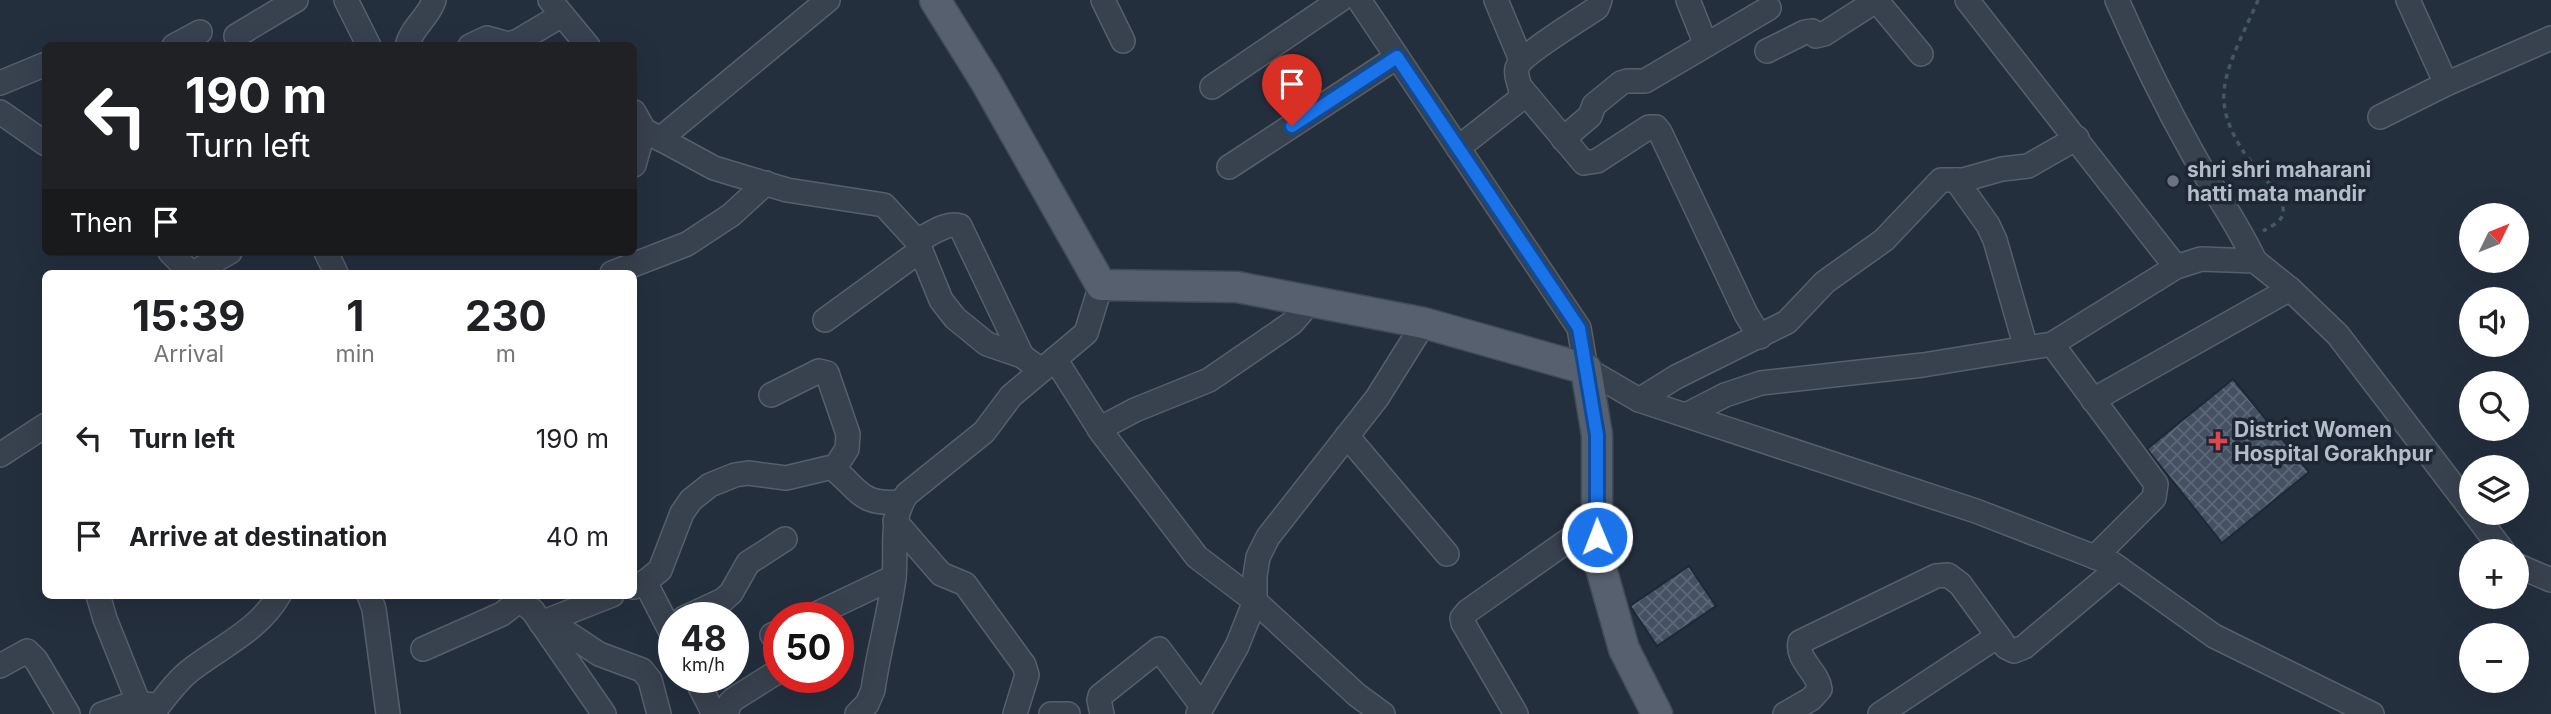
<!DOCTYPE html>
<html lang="en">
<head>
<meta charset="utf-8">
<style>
	body { margin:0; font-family:Inter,sans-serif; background:#f6f6f6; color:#202124; height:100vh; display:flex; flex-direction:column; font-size:26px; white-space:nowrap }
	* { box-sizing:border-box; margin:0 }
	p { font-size:23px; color:#757577 }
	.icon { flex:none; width:38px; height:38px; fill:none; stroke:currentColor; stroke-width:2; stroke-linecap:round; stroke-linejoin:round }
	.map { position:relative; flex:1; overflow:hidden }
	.drawer { position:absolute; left:42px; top:270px; width:595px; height:329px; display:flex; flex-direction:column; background:#fff; border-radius:10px; box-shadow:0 7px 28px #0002 }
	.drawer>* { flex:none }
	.banner { position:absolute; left:42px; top:42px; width:595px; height:214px; border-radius:10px; box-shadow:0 7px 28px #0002; background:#202124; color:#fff; overflow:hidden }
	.needle { width:46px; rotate:47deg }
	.controls { position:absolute; left:2459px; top:203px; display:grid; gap:14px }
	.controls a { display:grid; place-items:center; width:70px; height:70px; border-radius:50%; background:#fff; box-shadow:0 7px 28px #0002; font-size:35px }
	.speed { position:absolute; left:658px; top:602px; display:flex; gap:14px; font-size:35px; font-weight:700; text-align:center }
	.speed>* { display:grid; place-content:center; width:91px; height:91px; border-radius:50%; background:#fff; box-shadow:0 7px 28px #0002; line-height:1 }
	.speed small { font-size:18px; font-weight:400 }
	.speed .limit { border:10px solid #d22; background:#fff; color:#111 }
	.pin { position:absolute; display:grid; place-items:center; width:60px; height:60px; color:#fff; margin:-72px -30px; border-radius:50% 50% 50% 0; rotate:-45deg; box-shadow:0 0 7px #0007 }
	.pin .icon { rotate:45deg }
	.me { position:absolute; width:77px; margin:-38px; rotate:359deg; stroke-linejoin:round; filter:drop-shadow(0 0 5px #0008) }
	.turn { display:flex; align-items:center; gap:24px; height:147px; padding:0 28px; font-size:32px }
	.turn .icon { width:91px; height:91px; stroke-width:2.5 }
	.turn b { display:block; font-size:49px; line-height:60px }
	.then { display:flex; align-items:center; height:66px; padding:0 28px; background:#0003; gap:14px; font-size:26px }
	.eta { display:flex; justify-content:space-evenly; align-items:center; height:119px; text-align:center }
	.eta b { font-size:42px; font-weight:700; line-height:49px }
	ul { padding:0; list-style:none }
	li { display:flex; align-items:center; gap:21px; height:98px; padding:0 28px }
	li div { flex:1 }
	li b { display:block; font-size:26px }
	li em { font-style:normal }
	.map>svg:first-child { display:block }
	.building { fill:url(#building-cross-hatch); stroke:#1f2835; stroke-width:2 }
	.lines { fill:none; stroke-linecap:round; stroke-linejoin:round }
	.minor-casing { stroke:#565f6c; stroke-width:26 }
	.major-casing { stroke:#414a57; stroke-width:33 }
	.path { stroke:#44595c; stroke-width:3.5; stroke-dasharray:5 5; stroke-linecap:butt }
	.minor { stroke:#38414e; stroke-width:23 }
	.major { stroke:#56606e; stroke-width:30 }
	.route-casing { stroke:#114b97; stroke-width:18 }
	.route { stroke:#1a73e8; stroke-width:12 }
	.worship-dot { fill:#6b7280; stroke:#1d2633; stroke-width:2.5 }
	.health-dot { fill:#e0444e; stroke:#1d2633; stroke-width:2.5 }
	.labels { text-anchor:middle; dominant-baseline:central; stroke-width:7; stroke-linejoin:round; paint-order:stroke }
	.poi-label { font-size:21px; font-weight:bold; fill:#b4bcc9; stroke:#1d2633; text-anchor:start }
</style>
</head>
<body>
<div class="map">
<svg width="2551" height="714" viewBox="0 0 2551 714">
	<defs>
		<pattern id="building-cross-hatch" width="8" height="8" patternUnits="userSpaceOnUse" patternTransform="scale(1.75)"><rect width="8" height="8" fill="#455162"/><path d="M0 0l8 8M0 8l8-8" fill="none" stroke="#5d6877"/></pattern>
	</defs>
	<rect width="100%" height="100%" fill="#242f3e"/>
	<g class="building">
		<path d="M2233,379L2309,472L2222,543L2147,449Z"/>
		<path d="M1689,566L1716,606L1657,646L1630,606Z"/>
	</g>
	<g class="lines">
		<defs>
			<g id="minor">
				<path d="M346,0L369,46"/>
				<path d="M550,0L588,46"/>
				<path d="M1103,0L1123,41"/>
				<path d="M1359,0L1579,328L1586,369L1639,400L1976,511L2113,564L2214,636L2372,714"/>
				<path d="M1496,0L1521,60"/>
				<path d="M1688,0L1706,45"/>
				<path d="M1876,0L1921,54"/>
				<path d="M1967,0L2176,267"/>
				<path d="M2117,0C2140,53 2165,104 2193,154C2213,190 2238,224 2255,261"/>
				<path d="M2408,0L2446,84"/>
				<path d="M236,36L296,0"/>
				<path d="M174,46L200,32"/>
				<path d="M407,46C411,28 429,17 434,0"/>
				<path d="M470,46L487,38L508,44L518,41L562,15"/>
				<path d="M1767,51L1805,32L1812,31L1816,36L1824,34L1877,0"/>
				<path d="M0,83L46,64"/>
				<path d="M1212,87L1340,0"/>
				<path d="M1522,89L1584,163L1597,161L1649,127H1656L1660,132L1746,314L1760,337"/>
				<path d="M0,112L46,144"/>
				<path d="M634,112L644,130L714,168L787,190L884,205L917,241L941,300L955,318L987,344L1022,356L1041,370"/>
				<path d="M2380,117L2446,84L2551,38"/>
				<path d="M660,139L828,0"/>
				<path d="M1563,139L1590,116L1594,105L1621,83L1627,81H1645L1769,8"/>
				<path d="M1458,148L1519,100C1525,88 1514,80 1517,68C1521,55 1582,18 1597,8L1600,0"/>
				<path d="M634,165L644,130"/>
				<path d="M1229,167L1397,57"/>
				<path d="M1956,180L1988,225L1995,240L2026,348"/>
				<path d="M917,241C929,235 947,221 960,226L1022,356"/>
				<path d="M170,252L191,273"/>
				<path d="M326,252L336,273"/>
				<path d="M193,273L230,252"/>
				<path d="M612,273L687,244L731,215L766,183"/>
				<path d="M825,320L921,250"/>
				<path d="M2052,344L2156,484L2154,498L2095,557"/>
				<path d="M1055,359L1102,433L1197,557L1255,601L1357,695L1383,714"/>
				<path d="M771,395L819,371L827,373L848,434L847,449L834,469"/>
				<path d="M1639,400L1676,377L1787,322L1825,282L1884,240L1941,180H1963L2002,169L2028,166L2077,138"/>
				<path d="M2093,400L2290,289"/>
				<path d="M1688,414L1725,395L1761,383L1923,365L2052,344L2176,267L2201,259L2255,261L2290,289L2338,335L2471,509"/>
				<path d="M1099,429L1135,410L1209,380L1292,323L1311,301"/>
				<path d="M1347,436L1447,554"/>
				<path d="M0,455L46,425"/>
				<path d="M2474,513L2503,551"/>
				<path d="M895,521L941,574L965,584L1024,665L1027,675L1015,714"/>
				<path d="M2516,565L2551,580"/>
				<path d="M645,582L674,638"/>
				<path d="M634,587L645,582L660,570L682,513L691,500L710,485L735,475L748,473L786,478L828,468L834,469C861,492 861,505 901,502"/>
				<path d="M98,595L105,619L139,704"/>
				<path d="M369,595L374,609L388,714"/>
				<path d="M514,595L533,611L604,714"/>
				<path d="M684,618L723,600L731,593L748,563L785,539"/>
				<path d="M808,618L894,577"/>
				<path d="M541,623L569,634L599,654L642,670L650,680L659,714"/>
				<path d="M541,623L612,595"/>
				<path d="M772,635L779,632"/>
				<path d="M423,649L502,614L520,600"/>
				<path d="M0,666L27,651L36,660L68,714"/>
				<path d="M695,677L714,714"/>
				<path d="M102,714L133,703L154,705"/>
				<path d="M152,714C164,699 177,680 192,669C222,646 260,629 279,595"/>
				<path d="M726,714L730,703L734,699L777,672"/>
				<path d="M857,714L867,704L873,690C878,653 889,616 894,578C897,550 889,519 907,494L984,432L1011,396L1086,333L1101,285"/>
				<path d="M1051,714H1068"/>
				<path d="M1102,714L1099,700L1100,696L1159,649L1201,705"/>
				<path d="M1198,714L1237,646L1255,601V576L1258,557L1268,537L1377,398L1424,323"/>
				<path d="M1516,714L1463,623L1462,618L1468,611L1597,520"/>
				<path d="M1785,714L1811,699L1820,689C1818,672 1796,660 1800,642L1936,576L1948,575L1960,584L2006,647L2014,651L2024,647L2118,568"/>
				<path d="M1880,714L1998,636"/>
			</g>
			<path id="major" d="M935,0L986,82L1101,285L1237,287L1424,323L1586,369L1597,435V554L1624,649L1657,714"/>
		</defs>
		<use href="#minor" class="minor-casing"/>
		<use href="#major" class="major-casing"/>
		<path class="path" d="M2258,0C2247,27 2221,72 2224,101C2225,119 2234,137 2243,151C2252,165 2287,198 2283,214C2281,222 2270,227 2263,231"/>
		<use href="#minor" class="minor"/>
		<use href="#major" class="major"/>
	</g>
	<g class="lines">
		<defs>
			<path id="route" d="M1292,126L1397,57L1579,328L1597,435V537"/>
		</defs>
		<use href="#route" class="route-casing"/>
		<use href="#route" class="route"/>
	</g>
	<circle class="worship-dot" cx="2173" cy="181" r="7"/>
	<path class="health-dot" d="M2214.5 430.5h7v7h7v7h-7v7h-7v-7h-7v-7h7z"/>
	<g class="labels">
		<g class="poi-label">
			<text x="2187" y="169">shri shri maharani<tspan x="2187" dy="24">hatti mata mandir</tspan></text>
			<text x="2234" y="429">District Women<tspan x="2234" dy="24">Hospital Gorakhpur</tspan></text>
		</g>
	</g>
</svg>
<div class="controls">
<a><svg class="needle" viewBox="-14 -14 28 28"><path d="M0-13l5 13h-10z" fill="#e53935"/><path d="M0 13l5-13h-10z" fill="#757577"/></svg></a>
<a><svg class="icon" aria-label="sound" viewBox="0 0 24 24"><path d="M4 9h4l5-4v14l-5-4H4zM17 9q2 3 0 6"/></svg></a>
<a><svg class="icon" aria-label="search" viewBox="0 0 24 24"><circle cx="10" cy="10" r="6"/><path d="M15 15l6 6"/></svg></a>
<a><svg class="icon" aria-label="layers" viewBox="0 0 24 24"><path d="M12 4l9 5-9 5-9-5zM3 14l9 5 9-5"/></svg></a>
<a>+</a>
<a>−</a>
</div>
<div class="speed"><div>48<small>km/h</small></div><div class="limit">50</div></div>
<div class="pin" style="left:1292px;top:126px;background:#d93025"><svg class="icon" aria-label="arrive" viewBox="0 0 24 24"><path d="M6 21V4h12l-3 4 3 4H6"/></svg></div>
<svg class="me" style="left:1597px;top:537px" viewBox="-20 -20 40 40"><circle r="17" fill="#1a73e8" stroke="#fff" stroke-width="3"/><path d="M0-11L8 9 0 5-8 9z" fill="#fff"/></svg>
<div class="banner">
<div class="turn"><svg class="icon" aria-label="left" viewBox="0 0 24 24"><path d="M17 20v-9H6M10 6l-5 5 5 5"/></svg><div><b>190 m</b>Turn left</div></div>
<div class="then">Then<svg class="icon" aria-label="arrive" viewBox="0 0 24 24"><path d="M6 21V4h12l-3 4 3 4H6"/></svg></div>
</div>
<section class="drawer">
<div class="eta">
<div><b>15:39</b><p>Arrival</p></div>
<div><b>1</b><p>min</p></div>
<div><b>230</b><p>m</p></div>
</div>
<ul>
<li><svg class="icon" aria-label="left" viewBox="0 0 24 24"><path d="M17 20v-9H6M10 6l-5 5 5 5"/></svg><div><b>Turn left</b></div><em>190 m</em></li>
<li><svg class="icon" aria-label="arrive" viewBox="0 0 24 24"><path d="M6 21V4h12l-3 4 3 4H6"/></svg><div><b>Arrive at destination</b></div><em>40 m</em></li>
</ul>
</section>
</div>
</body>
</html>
